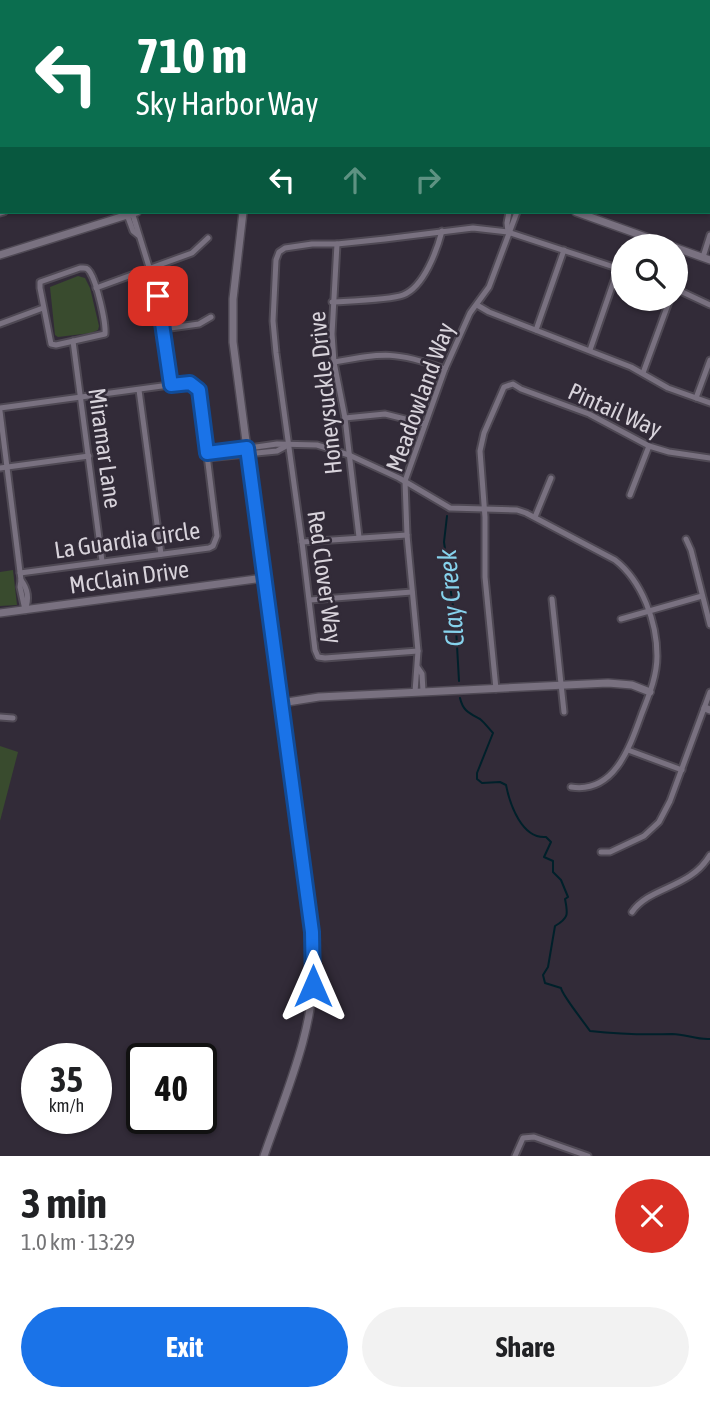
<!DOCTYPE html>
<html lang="en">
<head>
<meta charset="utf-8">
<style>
	body { margin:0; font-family:"Asap Condensed",sans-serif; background:#f2f2f2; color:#202124; height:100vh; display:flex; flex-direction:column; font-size:26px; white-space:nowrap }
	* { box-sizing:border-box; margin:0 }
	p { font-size:23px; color:#757577 }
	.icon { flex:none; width:38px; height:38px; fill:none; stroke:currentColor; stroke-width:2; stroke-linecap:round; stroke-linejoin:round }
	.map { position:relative; height:1156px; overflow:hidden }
	.drawer { display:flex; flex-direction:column; background:#fff; flex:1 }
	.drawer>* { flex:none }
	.guide { position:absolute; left:0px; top:0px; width:710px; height:214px; box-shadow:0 2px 5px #0004; background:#0b6e4f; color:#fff; overflow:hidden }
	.fabs { position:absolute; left:611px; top:234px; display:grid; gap:14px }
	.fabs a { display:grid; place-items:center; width:77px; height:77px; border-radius:50%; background:#fff; box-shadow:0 2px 5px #0004; font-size:35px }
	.speed { position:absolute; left:21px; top:1043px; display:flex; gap:14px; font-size:35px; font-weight:700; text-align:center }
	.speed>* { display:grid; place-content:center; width:91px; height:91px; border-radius:50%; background:#fff; box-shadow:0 2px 5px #0004; line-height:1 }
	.speed small { font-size:18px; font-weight:400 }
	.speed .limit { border:4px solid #111; border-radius:10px; background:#fff; color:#111 }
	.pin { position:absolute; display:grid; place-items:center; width:60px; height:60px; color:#fff; margin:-30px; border-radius:14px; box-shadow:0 4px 10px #0006 }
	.me { position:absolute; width:77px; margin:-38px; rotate:0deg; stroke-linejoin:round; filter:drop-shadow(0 0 5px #0008) }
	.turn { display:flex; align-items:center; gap:24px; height:147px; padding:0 21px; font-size:32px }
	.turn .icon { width:91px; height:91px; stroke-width:2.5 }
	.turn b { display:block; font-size:49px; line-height:60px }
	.lanes { display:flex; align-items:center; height:66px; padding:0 21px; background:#0003; justify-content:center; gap:35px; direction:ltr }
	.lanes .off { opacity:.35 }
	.round { display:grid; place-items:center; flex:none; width:74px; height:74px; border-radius:37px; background:#f2f2f2 }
	.head { display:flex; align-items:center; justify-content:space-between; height:119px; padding:0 21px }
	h1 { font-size:42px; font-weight:700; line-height:52px }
	.primary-button { display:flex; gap:14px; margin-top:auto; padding:14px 21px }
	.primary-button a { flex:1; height:80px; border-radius:42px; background:#1a73e8; color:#fff; font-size:28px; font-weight:700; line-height:80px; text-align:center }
	.primary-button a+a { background:#f2f2f2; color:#202124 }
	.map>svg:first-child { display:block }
	.green { fill:#394b2e }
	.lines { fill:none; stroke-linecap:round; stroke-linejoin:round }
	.stream { stroke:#00202a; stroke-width:2 }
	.minor-casing { stroke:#4f4954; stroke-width:9 }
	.tertiary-casing { stroke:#4f4954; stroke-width:10 }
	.minor { stroke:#797180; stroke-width:5 }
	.tertiary { stroke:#797180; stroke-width:7 }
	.route-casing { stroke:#114b97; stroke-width:18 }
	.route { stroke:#1a73e8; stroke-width:12 }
	.labels { text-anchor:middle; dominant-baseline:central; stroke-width:5; stroke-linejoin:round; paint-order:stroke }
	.street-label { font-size:24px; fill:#d8d3db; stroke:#322b38 }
	.water-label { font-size:26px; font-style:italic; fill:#86d2ec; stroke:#322b38 }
</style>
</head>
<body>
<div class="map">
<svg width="710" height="1156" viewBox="0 0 710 1156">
	<rect width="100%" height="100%" fill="#322b38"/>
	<g class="green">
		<path d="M78,276L85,278L90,288L99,326L98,330L91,333L58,337L55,335L50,287Z"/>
		<path d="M13,570L17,605L0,606V572Z"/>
		<path d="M0,746L18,752L0,821Z"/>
	</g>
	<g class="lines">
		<g class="stream">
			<path d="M255,0L258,2"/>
			<path d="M447,516L444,542L456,628L459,681"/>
			<path d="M460,698C463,711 469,713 480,719C485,723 489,729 493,733L477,773V779L482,783L500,782L506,785C510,805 522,839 546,837L551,842L544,857L553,861V872L561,880L568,897L565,899C568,914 569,918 555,926L548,967L543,975L545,983L561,988C562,995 584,1022 590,1031C618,1034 645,1035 672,1034C686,1034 696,1040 710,1039"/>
		</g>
		<defs>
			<g id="minor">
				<path d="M129,0L134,2"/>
				<path d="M347,0L353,2"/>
				<path d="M595,0V2"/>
				<path d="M656,0V2"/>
				<path d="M27,2L28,0"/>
				<path d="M92,2L93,0"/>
				<path d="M162,2L163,0"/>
				<path d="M406,2L407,0"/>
				<path d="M512,2L513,0"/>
				<path d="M709,30H710"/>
				<path d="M0,81L2,76"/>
				<path d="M709,121H710"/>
				<path d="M0,133H2"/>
				<path d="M709,187H710"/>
				<path d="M126,212L133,231L138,235"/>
				<path d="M132,212L158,296L171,385"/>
				<path d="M0,213L4,212"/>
				<path d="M508,232L507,223L509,212"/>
				<path d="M337,244L332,334L334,362L345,418L359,537"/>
				<path d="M703,257L710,235"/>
				<path d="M80,268C85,268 87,267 90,272C97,283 106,322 105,334L56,345L51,344L40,288V282Z"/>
				<path d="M96,288L192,253L208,238"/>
				<path d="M676,289L710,305"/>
				<path d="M332,302C348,301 390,300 403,295C424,287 437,250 442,231"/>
				<path d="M477,305L489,312L631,367L668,388L710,403"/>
				<path d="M0,324L43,308"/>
				<path d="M163,329L199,324L211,317"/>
				<path d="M536,330L564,250"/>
				<path d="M73,341L102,561"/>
				<path d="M590,350L618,269"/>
				<path d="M334,362C384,353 396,351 445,369"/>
				<path d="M643,373L670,299"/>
				<path d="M139,390L161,554"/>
				<path d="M696,398L710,360"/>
				<path d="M0,408L184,383L193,384L199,390L217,536L213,546L209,548L20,573"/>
				<path d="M0,411L21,580L20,587L25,610"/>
				<path d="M345,418L385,414L425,424"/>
				<path d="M207,454L277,444L317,445L349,455L399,478L450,508L517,510L526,513L615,560C642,581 657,622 657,656C657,676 649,695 642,713C630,746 615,794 571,787"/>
				<path d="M207,458L277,451L288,445"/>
				<path d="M0,468L89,456"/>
				<path d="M630,495L649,446"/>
				<path d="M535,517L551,478"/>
				<path d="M686,539L691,550L710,625"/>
				<path d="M302,542L407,535"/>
				<path d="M21,580C28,589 29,600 25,610"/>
				<path d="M552,599L564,712"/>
				<path d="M310,600L412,592"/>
				<path d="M621,619L702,596"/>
				<path d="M418,651L325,658L318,657L315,650L302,542L276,353L273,321L276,260L279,252L285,248L312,244H337L385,239L473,228L508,232L623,270"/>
				<path d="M418,668L422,674L423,691"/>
				<path d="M496,689L485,577V517L480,451L484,433L504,387L513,384L521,389L589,414L649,446L669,452L710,458"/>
				<path d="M415,692L418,651L407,535L405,481L445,369L470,313L489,287L517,212"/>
				<path d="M0,717L13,718"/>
				<path d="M628,750L682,770"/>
				<path d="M601,852H610L644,836L659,822L670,801L710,692"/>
				<path d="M632,912C650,886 690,889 710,855"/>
				<path d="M515,1156L523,1138L534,1137L588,1156"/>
			</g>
			<g id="tertiary">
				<path d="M277,2L278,0"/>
				<path d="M243,212L233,299V342L314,961C315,1029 286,1092 264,1156"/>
				<path d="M576,212L710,260"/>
				<path d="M0,255L137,212"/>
				<path d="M0,613L264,578"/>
				<path d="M281,703L319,697L608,683L632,685L650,692"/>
				<path d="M705,708L710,710"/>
			</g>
		</defs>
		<use href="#minor" class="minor-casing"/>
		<use href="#tertiary" class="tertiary-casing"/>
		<use href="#minor" class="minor"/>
		<use href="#tertiary" class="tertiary"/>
	</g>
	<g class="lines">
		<defs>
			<path id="route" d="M158,296L171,385L190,383L199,390L207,453L247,448L312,932L313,986"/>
		</defs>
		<use href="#route" class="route-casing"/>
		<use href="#route" class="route"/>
	</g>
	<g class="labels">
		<g class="street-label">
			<text transform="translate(325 393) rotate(-96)">Honeysuckle Drive</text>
			<text transform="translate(420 397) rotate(-70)">Meadowland Way</text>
			<text transform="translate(615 410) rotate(24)">Pintail Way</text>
			<text transform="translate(105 448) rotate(82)">Miramar Lane</text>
			<text transform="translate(127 540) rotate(-8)">La Guardia Circle</text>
			<text transform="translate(129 577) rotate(-8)">McClain Drive</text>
			<text transform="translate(325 577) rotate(82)">Red Clover Way</text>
		</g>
		<g class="water-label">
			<text transform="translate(451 598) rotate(-95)">Clay Creek</text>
		</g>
	</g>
</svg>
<div class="fabs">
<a><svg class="icon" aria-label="search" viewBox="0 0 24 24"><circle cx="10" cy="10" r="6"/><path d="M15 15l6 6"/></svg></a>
</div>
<div class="speed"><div>35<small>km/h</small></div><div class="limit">40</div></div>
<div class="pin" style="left:158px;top:296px;background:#d93025"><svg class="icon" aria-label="arrive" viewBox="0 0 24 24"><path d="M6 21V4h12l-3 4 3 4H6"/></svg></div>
<svg class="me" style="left:313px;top:986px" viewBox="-20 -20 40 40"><path d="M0-17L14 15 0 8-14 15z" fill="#1a73e8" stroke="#fff" stroke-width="4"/></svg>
<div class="guide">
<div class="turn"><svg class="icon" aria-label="left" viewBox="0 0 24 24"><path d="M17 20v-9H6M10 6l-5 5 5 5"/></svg><div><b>710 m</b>Sky Harbor Way</div></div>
<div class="lanes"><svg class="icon" aria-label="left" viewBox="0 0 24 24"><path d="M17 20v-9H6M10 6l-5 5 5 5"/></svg><svg class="icon off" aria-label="ahead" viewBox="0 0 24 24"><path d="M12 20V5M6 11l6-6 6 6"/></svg><svg class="icon off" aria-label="right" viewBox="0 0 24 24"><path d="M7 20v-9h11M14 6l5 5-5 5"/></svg></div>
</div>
</div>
<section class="drawer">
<div class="head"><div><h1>3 min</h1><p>1.0 km · 13:29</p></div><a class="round" style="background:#d93025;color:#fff"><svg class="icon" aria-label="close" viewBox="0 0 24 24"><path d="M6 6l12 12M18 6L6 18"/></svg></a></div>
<div class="primary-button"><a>Exit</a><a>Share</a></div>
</section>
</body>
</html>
